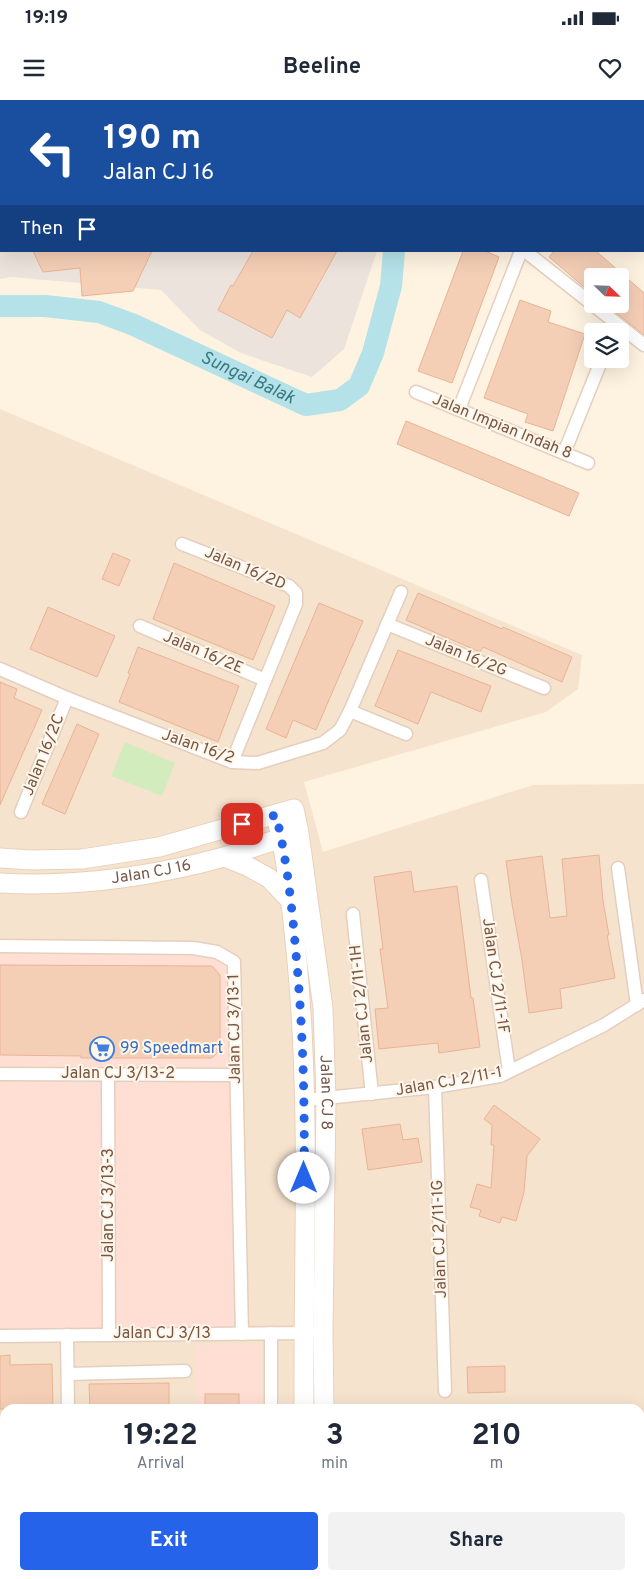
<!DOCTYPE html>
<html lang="en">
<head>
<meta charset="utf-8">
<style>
	body { margin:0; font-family:Overpass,sans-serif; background:#f2f2f3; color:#1f2937; height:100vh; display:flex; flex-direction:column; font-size:19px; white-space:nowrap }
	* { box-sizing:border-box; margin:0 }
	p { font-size:16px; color:#747a83 }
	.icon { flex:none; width:28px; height:28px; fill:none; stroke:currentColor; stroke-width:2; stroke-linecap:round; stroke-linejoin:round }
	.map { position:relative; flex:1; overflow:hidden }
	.panel { position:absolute; left:0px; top:1304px; width:645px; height:176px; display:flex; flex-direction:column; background:#fff; border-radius:15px 15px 0 0; box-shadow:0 5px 20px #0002 }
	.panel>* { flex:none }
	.guide { position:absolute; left:0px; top:0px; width:645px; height:152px; box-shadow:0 5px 20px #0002; background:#1a4fa0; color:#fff; overflow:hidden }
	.needle { width:32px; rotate:113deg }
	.tools { position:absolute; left:584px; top:168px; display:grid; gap:10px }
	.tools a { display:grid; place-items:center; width:45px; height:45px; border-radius:5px; background:#fff; box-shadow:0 5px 20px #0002; font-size:25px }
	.pin { position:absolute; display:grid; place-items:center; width:42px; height:42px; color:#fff; margin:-21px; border-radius:10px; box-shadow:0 2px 8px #0006 }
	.me { position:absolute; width:55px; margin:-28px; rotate:0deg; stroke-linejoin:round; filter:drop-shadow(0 0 4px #0008) }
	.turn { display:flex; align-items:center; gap:18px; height:105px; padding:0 20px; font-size:22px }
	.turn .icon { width:65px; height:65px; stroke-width:2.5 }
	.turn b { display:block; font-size:35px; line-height:42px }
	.then { display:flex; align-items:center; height:48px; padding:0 20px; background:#0003; gap:10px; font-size:19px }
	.eta { display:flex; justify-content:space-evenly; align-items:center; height:85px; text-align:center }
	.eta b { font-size:30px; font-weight:700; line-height:35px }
	.button { display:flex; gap:10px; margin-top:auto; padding:10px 20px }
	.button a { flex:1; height:58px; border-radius:5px; background:#2563eb; color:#fff; font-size:20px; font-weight:700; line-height:58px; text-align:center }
	.button a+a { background:#f2f2f3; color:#1f2937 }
	.status { display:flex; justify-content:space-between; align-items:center; height:35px; padding:0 25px; background:#fff; direction:ltr }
	.status svg { height:14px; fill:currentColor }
	header { display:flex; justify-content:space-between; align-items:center; height:65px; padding:0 20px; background:#fff; font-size:22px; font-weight:700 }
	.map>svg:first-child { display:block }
	.residential { fill:#f6e3ce; fill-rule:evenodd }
	.commercial { fill:#ffdfd3 }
	.industrial { fill:#ece3dc }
	.green { fill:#d2ecbe }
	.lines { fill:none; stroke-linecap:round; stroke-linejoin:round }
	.river { stroke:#b4e2e8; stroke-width:22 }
	.building { fill:#f5ceb6; stroke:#e8b495 }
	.street-casing { stroke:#e4cfbf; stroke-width:15 }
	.secondary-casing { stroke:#ead0bb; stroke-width:21 }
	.street { stroke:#fff; stroke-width:12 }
	.secondary { stroke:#fff; stroke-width:19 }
	.route { stroke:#2563eb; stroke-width:9; stroke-dasharray:0 16.2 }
	.labels { text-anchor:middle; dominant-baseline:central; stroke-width:4; stroke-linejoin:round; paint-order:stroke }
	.street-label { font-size:16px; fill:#765646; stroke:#fff6e8 }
	.shop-label { font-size:16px; fill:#366cbe; stroke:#fff6e8; text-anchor:start }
	.water-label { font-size:18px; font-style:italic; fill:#3b7984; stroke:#fff6e8 }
</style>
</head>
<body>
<div class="status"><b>19:19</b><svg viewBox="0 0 49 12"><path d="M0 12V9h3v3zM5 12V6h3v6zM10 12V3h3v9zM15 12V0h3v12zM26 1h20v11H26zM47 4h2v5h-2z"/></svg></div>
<header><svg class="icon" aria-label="menu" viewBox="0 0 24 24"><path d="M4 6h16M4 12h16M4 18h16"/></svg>Beeline<svg class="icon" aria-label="heart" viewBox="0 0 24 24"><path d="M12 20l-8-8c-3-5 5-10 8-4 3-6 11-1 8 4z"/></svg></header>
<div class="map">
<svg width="644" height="1479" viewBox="0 0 644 1479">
	<rect width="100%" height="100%" fill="#fef2e0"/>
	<path class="residential" d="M0,309L582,555L578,589L546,612L304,682L323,752L533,685L644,684V1479H0ZM5,1309H640V1475H5Z"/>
	<g class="commercial">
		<path d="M0,850L193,854L215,857L229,865L236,1228L0,1230Z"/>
		<path d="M195,1245H262L261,1309H196Z"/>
	</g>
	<path class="industrial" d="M0,0H437L1,1V151H377L344,249L312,277L241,253L200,230L161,190L11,177L0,179Z"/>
	<path class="green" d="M125,642L175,663L162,696L111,676Z"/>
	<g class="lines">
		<g class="river">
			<path d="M484,1L486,0"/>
			<path id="s1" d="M0,206H45L99,212L134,225L306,305L340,300L359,286L373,253L391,186L394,151"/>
		</g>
	</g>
	<g class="building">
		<path d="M33,151H152L133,191L82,196L80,168L43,172Z"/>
		<path d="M253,151H337L300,218L287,210L272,238L218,210L231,185L233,186Z"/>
		<path d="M463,151H485L499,157L452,283L418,271Z"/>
		<path d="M554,151H596L644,193V235L605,204H620V176H592V194L549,157Z"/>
		<path d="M520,200L551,211L548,222L585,234L553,331L525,322L528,314L484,298Z"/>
		<path d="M406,321L579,393L569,416L397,344Z"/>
		<path d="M113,453L130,460L119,486L102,479Z"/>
		<path d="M174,463L275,506L253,560L153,519Z"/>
		<path d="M418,493L502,529L503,527L572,557L562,582L483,547L480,552L406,520Z"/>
		<path d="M319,503L363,521L316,630L293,620L286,638L266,629Z"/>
		<path d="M48,507L115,536L97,577L30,549Z"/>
		<path d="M138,547L239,586L218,642L119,602L130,574L128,573Z"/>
		<path d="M398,550L491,586L481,612L431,592L418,624L375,606Z"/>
		<path d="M0,582L17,589L14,598L42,610L0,705Z"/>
		<path d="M77,624L99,634L65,714L42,704Z"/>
		<path d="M599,755L603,801L609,835H607L615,878L560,889L562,908L529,913L522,860L512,804L506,761L542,756L550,818L567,816L562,759Z"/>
		<path d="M411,771L414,792L457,786L471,898H473L480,947L439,953L438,943L379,949L375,909L388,908L380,849H383L374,777Z"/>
		<path d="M0,865L212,866L220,875V950L212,958H81V956L0,955Z"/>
		<path d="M494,1005L540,1039L527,1056L524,1092L516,1121L502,1117L500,1123L479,1116L481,1110L470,1107L477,1084L491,1088L494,1045H491L492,1025L484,1019Z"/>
		<path d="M400,1024L403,1040L418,1038L422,1062L368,1070L362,1029Z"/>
		<path d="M10,1255V1265L52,1264L53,1309H0V1256Z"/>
		<path d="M505,1266V1292L468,1293L467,1267Z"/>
		<path d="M169,1283V1309H90L89,1284Z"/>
		<rect x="205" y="1294" width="34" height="15"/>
	</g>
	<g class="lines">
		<defs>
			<g id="street">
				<path d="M525,151L644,245"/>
				<path d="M416,292L588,363"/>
				<path d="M459,309L521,151"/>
				<path d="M564,353L602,259"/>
				<path d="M182,444L289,486L296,493V504L232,662"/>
				<path d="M387,524L544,588"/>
				<path d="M140,526L265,580"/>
				<path d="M0,569L67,598L232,662L258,663L323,643L340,630L350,611L401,492"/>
				<path d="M350,611L406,634"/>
				<path d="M21,712L67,598"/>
				<path d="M618,768L637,905"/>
				<path d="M481,780L509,971"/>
				<path d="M353,814L372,994"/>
				<path d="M0,846L193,848L217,852L234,862L242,1234"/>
				<path d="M0,974L236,975"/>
				<path d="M108,974L109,1235"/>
				<path d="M435,987L445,1291"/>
				<path d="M305,1000L435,987L500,976L604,925L644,900"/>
				<path d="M67,1235L68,1309"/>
				<path d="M0,1236L310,1233"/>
				<path d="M68,1274L185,1271"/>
				<path d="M271,1309V1233"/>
				<path d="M0,1468H5"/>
				<path d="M70,1475V1479"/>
				<path d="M171,1475V1479"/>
				<path d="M599,1475L600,1479"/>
				<path d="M269,1479V1475"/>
			</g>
			<g id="secondary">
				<path d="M276,715C288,763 292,812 297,861C311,1010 303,1160 304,1309"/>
				<path d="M224,757L247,766L269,778L291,801"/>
				<path id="s2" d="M0,758L31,760L82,759L159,747L294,709L299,733L323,908L326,998L323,1233L324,1309"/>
				<path id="s3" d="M0,783C75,787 151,777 224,757C247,750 270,741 293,735"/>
				<path d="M307,1475V1479"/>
				<path d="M327,1475V1479"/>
			</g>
		</defs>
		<use href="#street" class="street-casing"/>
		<use href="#secondary" class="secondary-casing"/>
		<use href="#street" class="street"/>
		<use href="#secondary" class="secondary"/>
	</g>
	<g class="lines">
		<path class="route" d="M242,724L276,715C287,760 292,807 296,854C303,928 305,1003 304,1078"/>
	</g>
	<defs>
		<symbol id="supermarket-ring" viewBox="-11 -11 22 22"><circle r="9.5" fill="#fff6e8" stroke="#3f7fe0" stroke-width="1.5"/><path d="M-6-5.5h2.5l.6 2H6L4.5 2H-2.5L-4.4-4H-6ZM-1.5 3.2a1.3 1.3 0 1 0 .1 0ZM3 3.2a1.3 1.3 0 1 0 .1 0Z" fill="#3f7fe0"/></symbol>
	</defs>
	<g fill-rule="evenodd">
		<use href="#supermarket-ring" x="88" y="935" width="28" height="28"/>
	</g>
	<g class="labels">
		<g class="street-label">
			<text transform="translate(502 327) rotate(22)">Jalan Impian Indah 8</text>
			<text transform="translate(245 469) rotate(23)">Jalan 16/2D</text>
			<text transform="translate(203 553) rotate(23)">Jalan 16/2E</text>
			<text transform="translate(466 556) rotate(22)">Jalan 16/2G</text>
			<text transform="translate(198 647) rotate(19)">Jalan 16/2</text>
			<text transform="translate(44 655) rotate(-68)">Jalan 16/2C</text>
			<text stroke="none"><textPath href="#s3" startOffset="152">Jalan CJ 16</textPath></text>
			<text transform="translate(495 876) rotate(82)">Jalan CJ 2/11-1F</text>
			<text transform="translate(362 904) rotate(-96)">Jalan CJ 2/11-1H</text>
			<text transform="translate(235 929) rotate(-91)">Jalan CJ 3/13-1</text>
			<text x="118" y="974">Jalan CJ 3/13-2</text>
			<text transform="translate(449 982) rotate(-10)">Jalan CJ 2/11-1</text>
			<text stroke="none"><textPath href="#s2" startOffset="586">Jalan CJ 8</textPath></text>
			<text transform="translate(109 1105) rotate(-90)">Jalan CJ 3/13-3</text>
			<text transform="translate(440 1139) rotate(-92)">Jalan CJ 2/11-1G</text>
			<text x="162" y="1234">Jalan CJ 3/13</text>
		</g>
		<g class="shop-label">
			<text x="120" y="949">99 Speedmart</text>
		</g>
		<g class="water-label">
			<text stroke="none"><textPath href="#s1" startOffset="262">Sungai Balak</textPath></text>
		</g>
	</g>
</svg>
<div class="tools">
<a><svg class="needle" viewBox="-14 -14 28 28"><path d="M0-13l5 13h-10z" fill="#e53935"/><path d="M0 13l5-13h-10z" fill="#747a83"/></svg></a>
<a><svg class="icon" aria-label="layers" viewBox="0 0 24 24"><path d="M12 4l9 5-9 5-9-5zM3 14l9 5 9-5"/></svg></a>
</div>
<div class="pin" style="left:242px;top:724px;background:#d93025"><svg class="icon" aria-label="arrive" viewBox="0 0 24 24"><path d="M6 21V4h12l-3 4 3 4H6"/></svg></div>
<svg class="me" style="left:304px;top:1078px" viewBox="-20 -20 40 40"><circle r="19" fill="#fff"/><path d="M0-13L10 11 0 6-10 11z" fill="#2563eb"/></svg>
<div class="guide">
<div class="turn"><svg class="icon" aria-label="left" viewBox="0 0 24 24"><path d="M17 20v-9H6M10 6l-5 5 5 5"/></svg><div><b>190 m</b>Jalan CJ 16</div></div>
<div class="then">Then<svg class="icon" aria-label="arrive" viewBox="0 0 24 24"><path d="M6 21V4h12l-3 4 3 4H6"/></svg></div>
</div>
<section class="panel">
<div class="eta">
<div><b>19:22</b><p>Arrival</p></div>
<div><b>3</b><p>min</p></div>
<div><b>210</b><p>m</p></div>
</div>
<div class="button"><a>Exit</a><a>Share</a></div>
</section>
</div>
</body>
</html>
